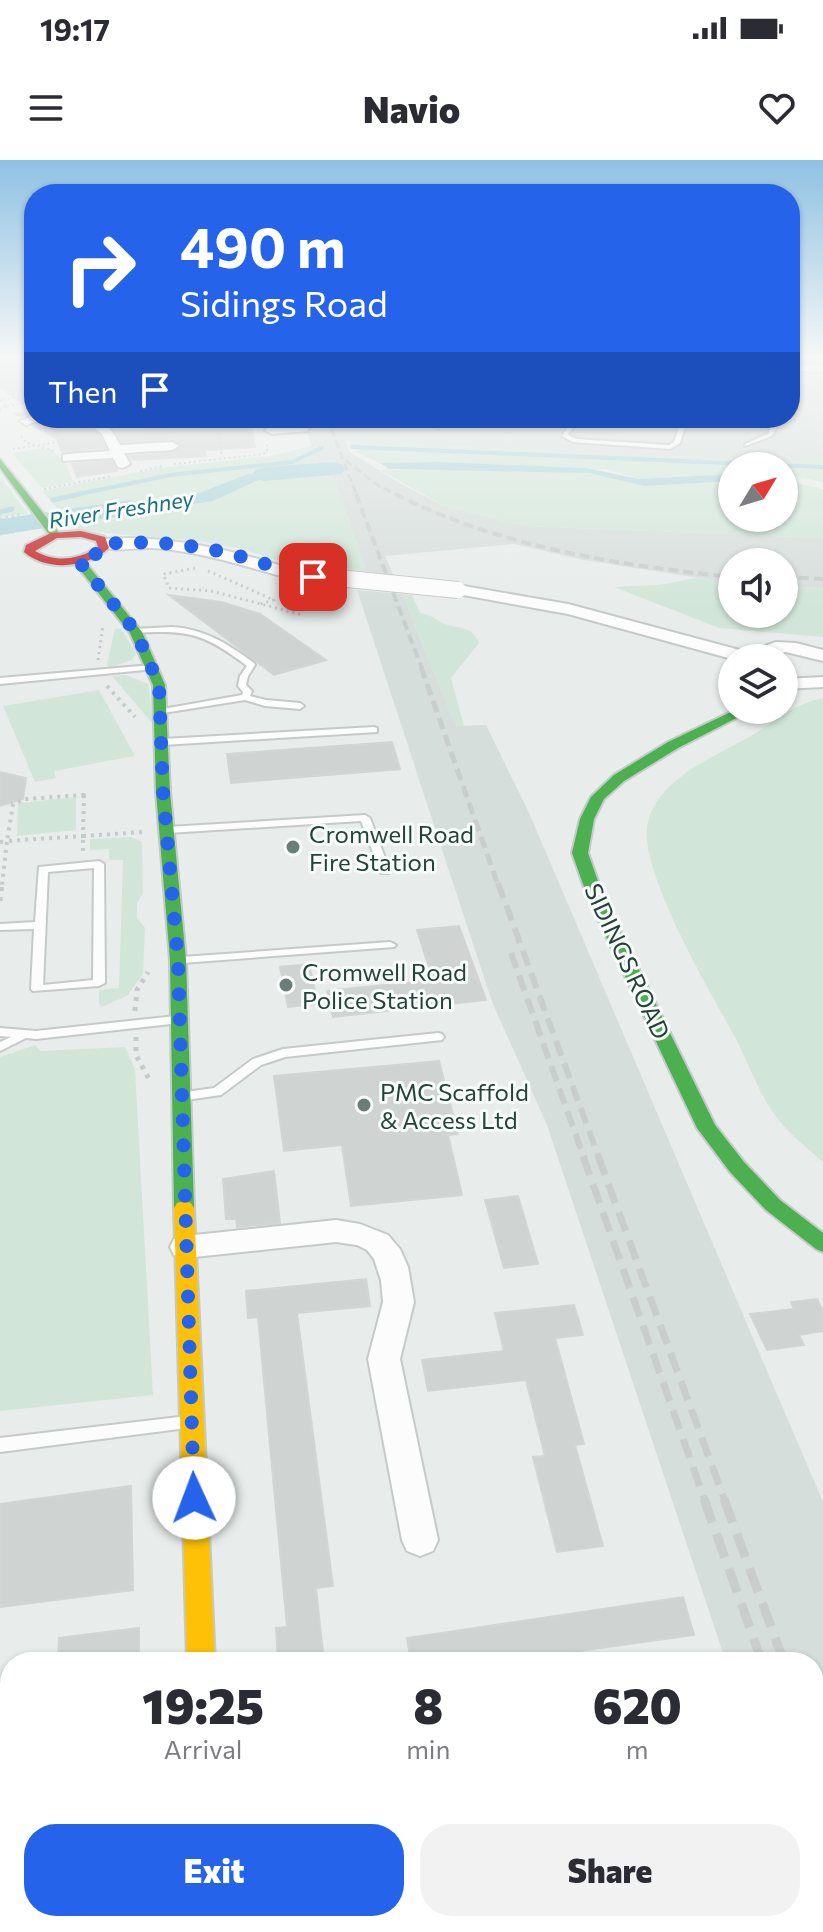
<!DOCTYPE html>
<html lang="en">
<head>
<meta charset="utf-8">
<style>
	body { margin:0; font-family:Commissioner,sans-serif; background:#f2f2f3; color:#2b2b33; height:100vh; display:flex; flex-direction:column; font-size:30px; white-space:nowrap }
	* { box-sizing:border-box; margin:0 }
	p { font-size:26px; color:#7c7c81 }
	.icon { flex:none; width:44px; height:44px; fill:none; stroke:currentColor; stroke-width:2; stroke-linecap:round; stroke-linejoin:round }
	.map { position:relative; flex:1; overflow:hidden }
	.side { position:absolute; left:0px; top:1492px; width:824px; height:280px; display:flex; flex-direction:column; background:#fff; border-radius:32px 32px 0 0; box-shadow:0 2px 6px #0004 }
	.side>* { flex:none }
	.guide { position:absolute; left:24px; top:24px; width:776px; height:244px; border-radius:32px; box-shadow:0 2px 6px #0004; background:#2563eb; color:#fff; overflow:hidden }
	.needle { width:52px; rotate:52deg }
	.controls { position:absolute; left:718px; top:292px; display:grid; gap:16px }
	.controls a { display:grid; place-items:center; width:80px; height:80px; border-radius:50%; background:#fff; box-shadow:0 2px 6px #0004; font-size:40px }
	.pin { position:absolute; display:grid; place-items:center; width:68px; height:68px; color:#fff; margin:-34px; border-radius:16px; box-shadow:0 4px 12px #0006 }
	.me { position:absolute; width:88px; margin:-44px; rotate:358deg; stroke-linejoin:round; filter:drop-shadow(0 0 6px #0008) }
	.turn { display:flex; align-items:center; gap:28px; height:168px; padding:0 24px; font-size:36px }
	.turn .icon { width:104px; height:104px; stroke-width:2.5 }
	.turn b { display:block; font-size:56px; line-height:68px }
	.then { display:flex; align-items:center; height:76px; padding:0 24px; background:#0003; gap:16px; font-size:30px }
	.eta { display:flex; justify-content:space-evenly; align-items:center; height:136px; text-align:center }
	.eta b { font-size:48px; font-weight:800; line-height:56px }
	.action { display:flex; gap:16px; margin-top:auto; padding:16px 24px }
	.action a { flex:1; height:92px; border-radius:32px; background:#2563eb; color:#fff; font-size:32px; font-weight:800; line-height:92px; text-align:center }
	.action a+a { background:#f2f2f3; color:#2b2b33 }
	.status { display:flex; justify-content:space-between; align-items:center; height:56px; padding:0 40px; background:#fff; direction:ltr }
	.status svg { height:22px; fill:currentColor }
	header { display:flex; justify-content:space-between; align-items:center; height:104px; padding:0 24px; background:#fff; font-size:36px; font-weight:800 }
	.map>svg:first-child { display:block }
	.built { fill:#d6dedb }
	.green { fill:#d1e6d8 }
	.water { fill:#a9d4db }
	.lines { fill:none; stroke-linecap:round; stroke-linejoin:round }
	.stream-far1 { stroke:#a9d4db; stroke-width:4 }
	.stream { stroke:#a9d4db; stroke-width:5 }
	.river { fill:#a9d4db; fill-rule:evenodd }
	.building { fill:#cfd4d2; stroke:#d1d6d4; stroke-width:2 }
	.lane-casing { stroke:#c5cac8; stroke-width:4 }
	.street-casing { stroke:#c5cac8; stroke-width:4 }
	.fast-casing { stroke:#c3cbc8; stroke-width:4 }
	.slow-casing { stroke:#c3cbc8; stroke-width:4 }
	.jam-casing { stroke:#c3cbc8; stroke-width:4 }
	.path-far3 { stroke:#c3ccca; stroke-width:2; stroke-dasharray:2 3; stroke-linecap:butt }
	.path-far2 { stroke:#c3ccca; stroke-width:3; stroke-dasharray:2 4; stroke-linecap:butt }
	.path-far1 { stroke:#c3ccca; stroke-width:4; stroke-dasharray:3 5; stroke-linecap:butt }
	.path { stroke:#c3ccca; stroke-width:5; stroke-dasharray:4 6; stroke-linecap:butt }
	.lane { fill:#fcfcfc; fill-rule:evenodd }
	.street { fill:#fcfcfc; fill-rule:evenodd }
	.fast { fill:#4caf50; fill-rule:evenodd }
	.slow { fill:#ffc107; fill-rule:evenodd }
	.jam { fill:#c62828; fill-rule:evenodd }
	.rail-far5 { stroke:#c9cdcc; stroke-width:3; stroke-dasharray:8 4; stroke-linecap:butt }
	.rail-far4 { stroke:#c9cdcc; stroke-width:4; stroke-dasharray:10 5; stroke-linecap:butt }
	.rail-far3 { stroke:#c9cdcc; stroke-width:5; stroke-dasharray:12 6; stroke-linecap:butt }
	.rail-far2 { stroke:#c9cdcc; stroke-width:6; stroke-dasharray:16 8; stroke-linecap:butt }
	.rail-far1 { stroke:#c9cdcc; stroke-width:7; stroke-dasharray:20 10; stroke-linecap:butt }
	.rail { stroke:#c9cdcc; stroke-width:9; stroke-dasharray:25 12; stroke-linecap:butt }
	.street-bridge-casing { stroke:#c5cac8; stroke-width:18; stroke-linecap:butt }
	.street-bridge { stroke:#fcfcfc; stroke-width:16 }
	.route { stroke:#2563eb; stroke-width:14; stroke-dasharray:0 25.2 }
	.poi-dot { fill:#697e78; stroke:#f7fbf9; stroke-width:3 }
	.labels { text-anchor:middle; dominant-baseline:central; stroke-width:6; stroke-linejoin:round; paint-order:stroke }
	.far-water-label { font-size:22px; font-style:italic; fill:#1c6f80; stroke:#f7fbf9 }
	.poi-label { font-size:24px; fill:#24423a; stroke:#f7fbf9; text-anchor:start }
	.street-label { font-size:24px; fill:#24423a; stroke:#f7fbf9 }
</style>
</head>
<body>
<div class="status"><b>19:17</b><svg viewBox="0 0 49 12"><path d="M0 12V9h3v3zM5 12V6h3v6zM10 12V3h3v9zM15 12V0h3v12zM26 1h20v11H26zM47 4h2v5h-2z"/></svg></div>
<header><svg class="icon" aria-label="menu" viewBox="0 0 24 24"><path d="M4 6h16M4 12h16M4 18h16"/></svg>Navio<svg class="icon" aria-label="heart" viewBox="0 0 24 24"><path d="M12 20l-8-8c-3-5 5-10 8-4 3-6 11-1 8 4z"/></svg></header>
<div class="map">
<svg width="823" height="1772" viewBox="0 0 823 1772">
	<rect width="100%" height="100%" fill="#e8edeb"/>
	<g class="built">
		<path d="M790,198H823V298H805V302L345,281L350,292L403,325L446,347L525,366L823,378V428L784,426V402H732V423L583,400L514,384L385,396L396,421L369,419L332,313L319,306L302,258H790Z"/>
		<path d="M357,430L402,434L456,566L486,565L530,655L823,1342V1772H817L813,1762L814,1502H726L547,965L492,842Z"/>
	</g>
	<g class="green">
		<path d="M348,280L804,302V298H823V322L784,314V306H732V314L638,319L609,310L575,307L380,303L357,293Z"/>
		<path d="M312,286L319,306H328L332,313L369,419L302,408L242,389L200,381L85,371L74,368L42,331L161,308L270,296Z"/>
		<path d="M42,288C62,291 66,304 73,322L42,328L12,293Z"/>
		<path d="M495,309L589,313L645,326L732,321V358H784V320L823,329V378L525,366L446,347L380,310Z"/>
		<path d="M0,317L28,354L0,357Z"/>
		<path d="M696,418L732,423V454H784V426L823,428V477L719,468L614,427L659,425Z"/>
		<path d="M402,434L412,435L420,453C433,455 435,460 445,464C460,469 472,466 479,483L451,518L464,566H456Z"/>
		<path d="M115,468L121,469L136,493L132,500L111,507L107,505Z"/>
		<path d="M126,515L148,524L154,565L112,516Z"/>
		<path d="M99,530L135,596L54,611L56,618L35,622L3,546Z"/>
		<path d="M823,538V1002C803,985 782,968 768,945C756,925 747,901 736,879C711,833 641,715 647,667C654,618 718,596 754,574C778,559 794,544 823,538Z"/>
		<path d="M76,637V670L17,676L18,643Z"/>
		<path d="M131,677L142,682L143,734L137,743V758L145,768L143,814L127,836L102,847L99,844V830L119,828L123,700H109V689L90,690V679Z"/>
		<path d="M35,885L41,891L125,887L135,909L153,1235L0,1251V897Z"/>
	</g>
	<g class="water">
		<path d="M437,302L587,308L638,319L732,314V321L645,326L589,313L389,309L380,303Z"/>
		<path d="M325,306L328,313L265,317L213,341L73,362L67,353L189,337L248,314Z"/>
	</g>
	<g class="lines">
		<g class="stream-far1">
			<path d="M352,287L823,307"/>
			<path d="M70,336L170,315L292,302L322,288"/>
		</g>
		<g class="stream">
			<path d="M53,340L80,334"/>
			<path d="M0,352L12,349"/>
		</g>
		<g class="river">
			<path d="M333,302L342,304L345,309L342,314L265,321L256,319L253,314L256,309L265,307Z"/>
			<path d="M131,340L140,343L144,348L140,353L0,375V359Z"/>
		</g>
	</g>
	<g class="building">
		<path d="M0,198H34V253L22,257L16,254L33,251L0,227Z"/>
		<path d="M51,258H79L100,276L105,288L62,292L57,279L34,266Z"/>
		<path d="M190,258L250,260L255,287L205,290L206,296L132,300L129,296L172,293L182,285L172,279L122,282L113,269L178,265V260Z"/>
		<path d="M111,301L117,311L77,317L72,304Z"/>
		<path d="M169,435L221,442L260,454L326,500L274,515Z"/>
		<path d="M392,582L400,609L231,623L227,594Z"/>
		<path d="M0,612L26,618L23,639L0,646Z"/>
		<path d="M459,766L486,840L333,857L327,831L433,820L417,770Z"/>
		<path d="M309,804L318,844L288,847L280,807Z"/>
		<path d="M439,901L458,974L448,975L462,1035L351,1046L342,985L284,991L274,916Z"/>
		<path d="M274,1011L280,1063L237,1067L236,1059H226L223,1019Z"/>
		<path d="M518,1036L538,1104L504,1108L485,1040Z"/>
		<path d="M366,1119L370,1146L297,1153L333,1426L316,1428L324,1502H278L276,1468L287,1467L258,1157L248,1158L246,1131Z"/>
		<path d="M817,1139L823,1151V1171L799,1175L804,1185L767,1190L750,1154L794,1149L791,1142Z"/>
		<path d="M574,1145L583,1175L555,1178L584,1284L575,1285L603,1386L557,1392L533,1297L545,1296L526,1220L428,1231L422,1200L504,1191L495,1153Z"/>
		<path d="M131,1326L133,1430L0,1447V1344Z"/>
		<path d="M683,1437L694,1475L500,1502H411L407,1478Z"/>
		<path d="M139,1468V1502H58L59,1478Z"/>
	</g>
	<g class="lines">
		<defs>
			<g id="lane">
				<path d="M574,258H580L568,275L576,279L669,285L674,282L682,258H688L680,283L670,289L573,282L562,276Z"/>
				<path d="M775,258H781L772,276L745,286V284L768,274Z"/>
				<path d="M172,467C205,469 228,484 254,503L255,505L248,516L246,525L252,531L250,536L266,540L300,543L304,546L300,549L265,546L245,540L157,554V550L242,535L243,532L238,526L240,516L247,506C204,473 188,470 135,473L131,471L135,469Z"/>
				<path d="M152,505L156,507L155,509L0,524V518Z"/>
				<path d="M374,567L377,568V572L163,585L158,582L163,579Z"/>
				<path d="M365,655L370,658L390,711L389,713H381L380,711L361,661L168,673L163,670L168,667Z"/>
				<path d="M99,701L104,704L105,823L99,826L33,831L31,829L34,769L0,770V764L35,762L39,707ZM94,708L93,820L43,825L48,712Z"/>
				<path d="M390,782L396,785L394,787L182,803L176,800L182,797Z"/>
				<path d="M176,856L180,857L182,860L180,863L36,879L26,878L0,891V882L11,877L0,876V868L36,871Z"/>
				<path d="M438,873L442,874L444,877L442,880L285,897L261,905L221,935L186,940L180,936L186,932L214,928L253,899L283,889Z"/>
				<path d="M179,1257L185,1258L187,1263L185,1268L179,1269L0,1292V1278Z"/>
			</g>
			<g id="street">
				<path d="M790,204L823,206V212L790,210Z"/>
				<path d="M34,256L48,258L26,265L20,261Z"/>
				<path d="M82,258C102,258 111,267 120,285L172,282L179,286L172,290L124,293L130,304L123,308L118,307L113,298L63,301V295L68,294L110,291L102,274Z"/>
				<path d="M437,258H450L438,269L432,265Z"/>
				<path d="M303,264L309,268L308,271L271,274L265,270L271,266Z"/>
				<path d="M128,378C186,379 239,392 294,410L296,413L288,418C243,406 200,391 152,388C137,387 109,394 97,384L105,379Z"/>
				<path d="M458,425L568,444L747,492L776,482L796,483L823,490V501L786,492L762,498L732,499L568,454L452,433V427Z"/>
				<path d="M823,517V527L784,529V519Z"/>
				<path d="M336,1060L360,1064L388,1075L400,1089L408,1107L414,1142L400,1199L438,1380L433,1391L420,1396L407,1391L402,1380L368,1199L383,1142L381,1120L374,1099L367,1090L357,1085L336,1082L185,1098L174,1095L170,1087L174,1079L185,1076Z"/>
				<path d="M10,1641V1683L0,1685V1643Z"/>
			</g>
			<g id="fast">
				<path d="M0,299L59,373V377H51L0,308Z"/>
				<path d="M74,398H82L142,472L165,525L170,632L186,800L194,1048L191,1053H177L174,1048L170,800L156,632L153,525L130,473L74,402Z"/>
				<path d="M735,550H752L678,588L624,621L604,639L594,659L588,693L604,738L715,965L744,1002L780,1040L823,1073V1092L816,1089L766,1050L730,1012L697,968L588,738L572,693L580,659L591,637L614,615L668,582Z"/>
				<path d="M200,1762H230L231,1772H199Z"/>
			</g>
			<path id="slow" d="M184,1041L191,1043L194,1048L215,1502H187L174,1048L177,1043Z"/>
			<path id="jam" d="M81,371L105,377L109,388C87,408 47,412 24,392L26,385L51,373ZM81,377L96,381L98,387C78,400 56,403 35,391L57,378Z"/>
		</defs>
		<use href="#lane" class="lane-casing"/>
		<use href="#street" class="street-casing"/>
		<use href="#fast" class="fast-casing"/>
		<use href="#slow" class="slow-casing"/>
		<use href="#jam" class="jam-casing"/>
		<g class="path-far3">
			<path d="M0,220L15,219L34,229"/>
			<path d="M7,246L30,242"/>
			<path d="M0,250L7,246L0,240L34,235"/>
			<path d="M182,258L172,261L173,270L198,269L199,273"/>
			<path d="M218,272L222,297"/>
			<path d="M21,276L26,282L54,291"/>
			<path d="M13,289L60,282L62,279L52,272L77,267"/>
			<path d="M174,304L263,294L267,292V285"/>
			<path d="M140,311L163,306"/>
			<path d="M44,329L113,316"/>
		</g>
		<g class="path-far2">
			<path d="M0,359L19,355"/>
			<path d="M0,374L14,372"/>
			<path d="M195,408L163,414L169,428L211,431L303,455"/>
			<path d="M208,411L274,440L257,445"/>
			<path d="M98,500L103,466"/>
		</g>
		<g class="path-far1">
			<path d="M107,526L135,557"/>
			<path d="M84,635L83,676L7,681L13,644L25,639Z"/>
			<path d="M83,676L143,672"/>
			<path d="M0,682L7,681L2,725"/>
			<path d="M83,691V676"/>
		</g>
		<g class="path">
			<path d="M0,741L2,723"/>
			<path d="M135,851L137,830L148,812"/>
			<path d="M136,877V895L149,919"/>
		</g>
		<use href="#lane" class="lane"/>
		<use href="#street" class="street"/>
		<use href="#fast" class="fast"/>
		<use href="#slow" class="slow"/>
		<use href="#jam" class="jam"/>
		<g class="rail-far5">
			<path d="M327,258L357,336"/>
			<path d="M345,300L379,326L399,336"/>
		</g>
		<g class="rail-far4">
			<path d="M356,334L422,509"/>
			<path d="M395,334C499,387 618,405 732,417"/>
			<path d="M784,417L823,419"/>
		</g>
		<path class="rail-far3" d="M421,507L498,725"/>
		<g class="rail-far2">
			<path d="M498,723L599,998"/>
			<path d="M511,793L584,998"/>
		</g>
		<g class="rail-far1">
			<path d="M583,996L705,1341"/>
			<path d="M598,996L725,1341"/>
		</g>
		<g class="rail">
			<path d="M704,1339L762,1502"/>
			<path d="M724,1339L784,1502"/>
			<path d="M814,1584L823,1609"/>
			<path d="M814,1648L823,1674"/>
		</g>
		<defs>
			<path id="street-bridge" d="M288,413L458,430"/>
		</defs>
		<use href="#street-bridge" class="street-bridge-casing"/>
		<use href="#street-bridge" class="street-bridge"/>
	</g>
	<linearGradient id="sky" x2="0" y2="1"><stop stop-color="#8fc1e3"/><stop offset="0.44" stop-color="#f5f7f6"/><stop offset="1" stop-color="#f5f7f6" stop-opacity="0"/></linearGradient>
	<rect width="823" height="447" fill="url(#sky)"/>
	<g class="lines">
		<path class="route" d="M194,1338L178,800L163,632L159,525L136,472L78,400L99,393L105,384C148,380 193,384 235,395C262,402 286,412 313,417"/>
	</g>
	<g class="poi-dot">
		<circle cx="293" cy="687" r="8"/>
		<circle cx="286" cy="825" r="8"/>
		<circle cx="364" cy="945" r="8"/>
	</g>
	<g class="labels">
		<g class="far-water-label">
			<text transform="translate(121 349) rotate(-9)">River Freshney</text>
		</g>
		<g class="poi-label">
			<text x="309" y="673">Cromwell Road<tspan x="309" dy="28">Fire Station</tspan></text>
			<text x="302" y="811">Cromwell Road<tspan x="302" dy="28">Police Station</tspan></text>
			<text x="380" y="931">PMC Scaffold<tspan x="380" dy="28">&amp; Access Ltd</tspan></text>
		</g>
		<g class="street-label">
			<text transform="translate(628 801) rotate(65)">SIDINGS ROAD</text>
		</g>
	</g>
</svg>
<div class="controls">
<a><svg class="needle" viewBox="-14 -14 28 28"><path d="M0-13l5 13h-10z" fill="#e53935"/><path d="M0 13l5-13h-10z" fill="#7c7c81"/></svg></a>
<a><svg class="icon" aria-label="sound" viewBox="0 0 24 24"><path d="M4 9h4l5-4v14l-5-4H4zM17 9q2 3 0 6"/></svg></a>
<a><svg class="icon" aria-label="layers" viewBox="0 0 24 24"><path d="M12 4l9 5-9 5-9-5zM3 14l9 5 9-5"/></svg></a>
</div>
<div class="pin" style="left:313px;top:417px;background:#d93025"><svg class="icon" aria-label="arrive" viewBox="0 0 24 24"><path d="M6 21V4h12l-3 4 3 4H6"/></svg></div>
<svg class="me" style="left:194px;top:1338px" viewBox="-20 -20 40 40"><circle r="19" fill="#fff"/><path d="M0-13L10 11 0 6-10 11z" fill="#2563eb"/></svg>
<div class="guide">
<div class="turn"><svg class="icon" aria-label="right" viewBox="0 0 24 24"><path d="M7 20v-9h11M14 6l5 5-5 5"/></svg><div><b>490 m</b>Sidings Road</div></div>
<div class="then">Then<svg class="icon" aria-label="arrive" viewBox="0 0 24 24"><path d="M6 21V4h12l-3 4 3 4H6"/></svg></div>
</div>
<section class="side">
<div class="eta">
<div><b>19:25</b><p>Arrival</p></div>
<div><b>8</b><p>min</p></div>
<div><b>620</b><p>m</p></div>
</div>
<div class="action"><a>Exit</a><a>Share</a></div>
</section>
</div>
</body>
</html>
